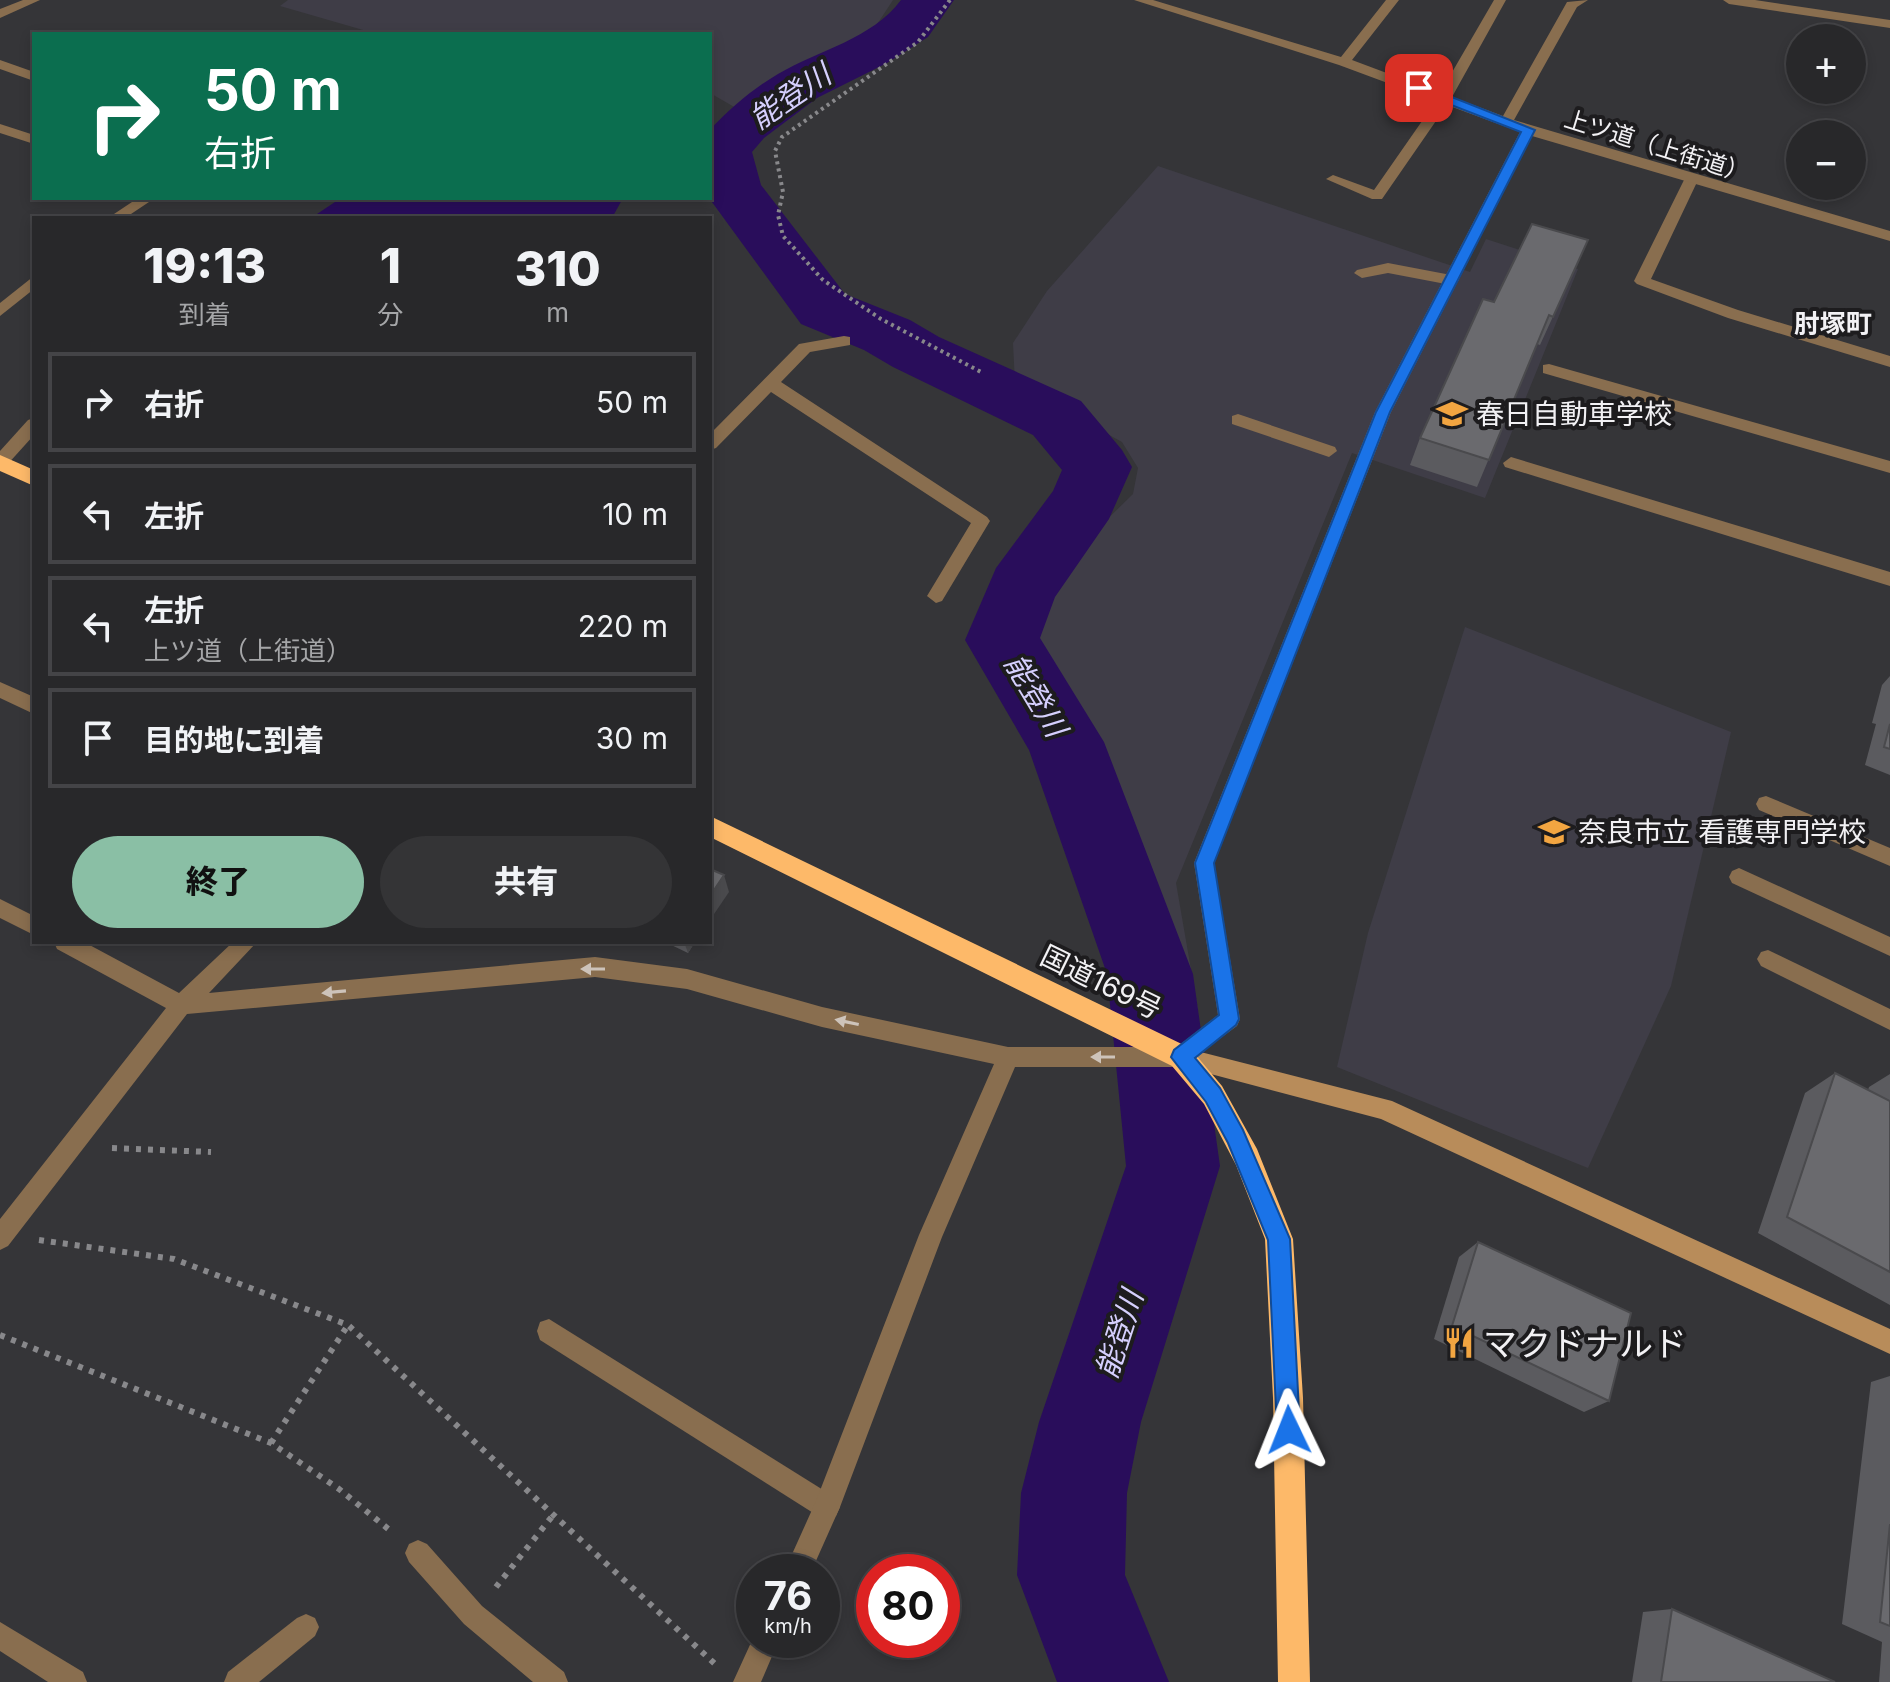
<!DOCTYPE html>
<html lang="ja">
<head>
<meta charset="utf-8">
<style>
	body { margin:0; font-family:Inter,"Noto Sans JP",sans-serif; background:#343436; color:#f1f3f6; height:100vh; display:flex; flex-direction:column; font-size:30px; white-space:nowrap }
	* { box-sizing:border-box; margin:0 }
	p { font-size:26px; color:#a5a6a8 }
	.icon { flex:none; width:44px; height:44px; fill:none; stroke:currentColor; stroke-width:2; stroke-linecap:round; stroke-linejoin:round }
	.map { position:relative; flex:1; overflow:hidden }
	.side { position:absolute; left:32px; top:216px; width:680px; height:728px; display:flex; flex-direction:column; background:#28282a; border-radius:0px; box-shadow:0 4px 12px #0003,0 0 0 2px #444447 }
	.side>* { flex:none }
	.hud { position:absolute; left:32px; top:32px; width:680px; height:168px; border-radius:0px; box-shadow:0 4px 12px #0003,0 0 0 2px #444447; background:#0b6e4f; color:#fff; overflow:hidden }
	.fabs { position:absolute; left:1786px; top:24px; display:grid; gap:16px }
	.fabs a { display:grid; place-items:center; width:80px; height:80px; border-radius:50%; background:#28282a; box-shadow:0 4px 12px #0003,0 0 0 2px #444447; font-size:40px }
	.speed { position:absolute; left:736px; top:1554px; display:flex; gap:16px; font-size:40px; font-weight:700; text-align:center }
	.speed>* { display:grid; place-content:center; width:104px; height:104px; border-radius:50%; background:#28282a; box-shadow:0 4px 12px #0003,0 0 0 2px #444447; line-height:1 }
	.speed small { font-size:20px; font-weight:400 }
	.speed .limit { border:12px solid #d22; background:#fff; color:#111 }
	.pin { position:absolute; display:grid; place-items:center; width:68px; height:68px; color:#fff; margin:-34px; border-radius:16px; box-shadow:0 4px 12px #0006 }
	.me { position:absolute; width:88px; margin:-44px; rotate:358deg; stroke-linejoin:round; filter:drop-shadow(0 0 6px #0008) }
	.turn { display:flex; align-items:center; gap:28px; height:168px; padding:0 40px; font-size:36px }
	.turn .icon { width:104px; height:104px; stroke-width:2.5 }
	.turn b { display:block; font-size:56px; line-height:68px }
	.eta { display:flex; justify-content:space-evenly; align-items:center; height:136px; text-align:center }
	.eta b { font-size:48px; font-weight:800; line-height:56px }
	.button { display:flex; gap:16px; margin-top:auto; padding:16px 40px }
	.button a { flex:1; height:92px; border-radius:48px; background:#8abfa5; color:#111; font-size:32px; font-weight:800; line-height:92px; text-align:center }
	.button a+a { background:#343436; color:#f1f3f6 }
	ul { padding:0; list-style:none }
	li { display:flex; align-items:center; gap:24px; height:100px; margin:0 16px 12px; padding:0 24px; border:4px solid #444447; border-radius:0px }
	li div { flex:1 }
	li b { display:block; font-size:30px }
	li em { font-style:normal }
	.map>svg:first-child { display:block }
	.built { fill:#3f3d47 }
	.water { fill:#290d5b }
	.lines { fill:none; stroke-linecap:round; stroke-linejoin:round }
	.river { fill:#290d5b; fill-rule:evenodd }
	.path-far1 { stroke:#88888b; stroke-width:4; stroke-dasharray:3 4; stroke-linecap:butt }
	.path { stroke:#88888b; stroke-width:6; stroke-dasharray:5 7; stroke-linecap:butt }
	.lane { fill:#896e4f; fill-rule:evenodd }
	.street { fill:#896e4f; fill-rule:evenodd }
	.secondary { fill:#b88c5a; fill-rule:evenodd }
	.highway { fill:#fdb969; fill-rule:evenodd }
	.wall { fill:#5b5b5f }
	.shaded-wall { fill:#4a4a4d }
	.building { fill:#6a6a6e; stroke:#4a4a4d; stroke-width:2 }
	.oneway { fill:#cdc3ba }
	.route { fill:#1a73e8; stroke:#114b97; stroke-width:2 }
	.labels { text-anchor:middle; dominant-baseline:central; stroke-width:8; stroke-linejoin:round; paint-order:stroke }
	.far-street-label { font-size:24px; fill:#f2f1f4; stroke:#1d1c1e }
	.far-neighbourhood-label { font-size:26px; font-weight:bold; fill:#f2f1f4; stroke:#1d1c1e }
	.poi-label { font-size:28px; fill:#f2f1f4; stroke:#1d1c1e; text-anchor:start }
	.street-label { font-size:28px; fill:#f2f1f4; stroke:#1d1c1e }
	.water-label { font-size:30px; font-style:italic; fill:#d5cffd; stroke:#1d1c1e }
	.near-poi-label { font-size:34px; fill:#f2f1f4; stroke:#1d1c1e; text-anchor:start }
</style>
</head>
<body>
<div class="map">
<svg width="1890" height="1682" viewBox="0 0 1890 1682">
	<rect width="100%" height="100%" fill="#353538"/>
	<g class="built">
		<path d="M288,0H893L868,38L736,108L710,93V34H377L280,6Z"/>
		<path d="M1158,166L1470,272L1486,239L1578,269L1485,498L1352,453L1176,883L1198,1010L1160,995L1076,749L1080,723L1023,644L1034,599L1078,548L1133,494L1138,468L1122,442L1015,383L1013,343L1047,291Z"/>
		<path d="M1465,627L1731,732L1671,986L1588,1168L1337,1067L1368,933Z"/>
	</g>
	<path class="water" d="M341,198H623L612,218H311Z"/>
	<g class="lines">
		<path class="river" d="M901,0H954L928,37L887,63L817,98L764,138L752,152L761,185L845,294L910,320L939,337L1081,401L1122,450L1132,467L1109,519L1055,597L1040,638L1104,742L1193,974L1220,1166L1141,1422L1127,1493L1125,1575L1169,1682H1057L1017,1575L1021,1493L1039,1422L1126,1166L1107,974L1029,750L965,640L996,568L1053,491L1062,470L1033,435L893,367L864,350L801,324L709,198L710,130C729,109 754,88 778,74C819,50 872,39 901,0Z"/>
		<path class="path-far1" d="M950,0L918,42L782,137L775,151L783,192L778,215L783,236L823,280L881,319L981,372"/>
		<g class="path">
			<path d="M112,1148L211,1152"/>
			<path d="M39,1240L174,1259L348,1325L715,1664"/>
			<path d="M0,1335L271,1443L339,1489L392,1532"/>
			<path d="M271,1443L348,1325"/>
			<path d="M496,1587L554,1514"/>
		</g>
		<g class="lane">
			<path d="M0,60L34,72V81L0,69Z"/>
			<path d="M1691,176L1698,180L1651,279L1738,310L1890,356V367L1728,318L1637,284L1634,281L1684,180Z"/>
			<path d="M1388,263L1451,275L1459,280L1451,285L1388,273L1362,278L1354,273L1357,270Z"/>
			<path d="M1238,414L1335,447L1337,451L1329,457L1232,424V416Z"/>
			<path d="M1511,457L1890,572V586L1505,467L1503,463Z"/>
			<path d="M1766,796L1890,848V866L1759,810L1756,804L1759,798Z"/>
			<path d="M1739,868L1890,937V956L1732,883L1729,877L1732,871Z"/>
			<path d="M1768,950L1890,1009V1030L1761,966L1757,959L1761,952Z"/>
			<path d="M549,1319L836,1498L840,1507L836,1516L827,1520L818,1516L540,1340L537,1331L540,1322Z"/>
			<path d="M418,1540L427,1544L482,1606L564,1672L568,1682H533L464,1624L409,1562L405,1553L409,1544Z"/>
		</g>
		<g class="street">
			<path d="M23,0H40L0,18V9Z"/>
			<path d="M1134,0H1153L1341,57L1386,0H1399L1352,60L1440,93L1494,0H1506L1452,97L1503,116L1567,2L1588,0L1577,7L1514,120L1890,231V241L1532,136L1391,412L1214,863L1240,1019L1237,1026L1181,1067H1015L942,1237L840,1507L811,1572H784L816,1501L919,1235L994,1064L822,1027L687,989L595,977L187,1014L8,1246L0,1250V1219L166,1008L57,949L54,942H84L179,993L233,942H257L209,993L595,957L687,969L822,1007L1008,1047H1177L1218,1015L1194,863L1375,412L1520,132L1447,105L1382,199H1372L1326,179L1333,175L1374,190L1436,101L1339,65Z"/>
			<path d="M1723,0H1755L1890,20V28L1729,4Z"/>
			<path d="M0,124L34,135V144L0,133Z"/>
			<path d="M138,198H155L125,218H108Z"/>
			<path d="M34,276V289L0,316V303Z"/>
			<path d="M844,336L850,337V345L810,352L781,382L987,517L990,521L942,601L936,603L927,596L971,523L771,392L716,448L710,450V434L799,344Z"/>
			<path d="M1549,364L1890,461V473L1543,373V365Z"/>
			<path d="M34,418V435L6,466L0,468V451L28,420Z"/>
			<path d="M0,682L34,697V714L0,698Z"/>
			<path d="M0,899L34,916V935L0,918Z"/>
			<path d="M306,1614L315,1618L319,1627L315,1636L259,1682H224L228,1672L297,1618Z"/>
			<path d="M0,1622L83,1672L87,1682H48L0,1651Z"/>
			<path d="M754,1636V1640H779L761,1682H733Z"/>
		</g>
		<path class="secondary" d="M1181,1047L1392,1101L1890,1329V1354L1381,1119L1173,1064L1170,1057L1173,1050Z"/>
		<g class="highway">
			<path d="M0,455L34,470V486L0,471Z"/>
			<path d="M710,816L1190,1048L1222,1086L1257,1149L1293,1239L1303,1398L1310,1682H1278L1273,1398L1265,1239L1236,1165L1204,1104L1172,1066L710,837Z"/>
		</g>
	</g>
	<g class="wall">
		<path d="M1588,240L1540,345L1537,344L1477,487L1410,465L1420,438L1494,302Z"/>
		<path d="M1890,676V775L1865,765L1876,724L1872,723L1882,685Z"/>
		<path d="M665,942H695L688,953Z"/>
		<path d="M1835,1073L1868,1090L1869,1087L1890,1074V1305L1758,1233L1805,1093Z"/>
		<path d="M1478,1242L1609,1401L1584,1412L1434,1339L1459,1257Z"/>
		<path d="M1890,1376V1682H1879L1882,1642L1842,1624L1871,1382Z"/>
		<path d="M1672,1609L1835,1682H1632L1643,1612Z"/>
	</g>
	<g class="shaded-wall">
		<path d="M724,875L729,892L710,920V896Z"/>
		<path d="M684,942H695L688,953Z"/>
	</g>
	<g class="building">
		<path d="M1532,224L1588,240L1553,317L1549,315L1489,460L1420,438L1483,299L1494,302Z"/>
		<path d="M1890,724V749L1884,747Z"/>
		<path d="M710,869L724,875L710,896Z"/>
		<path d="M1835,1073L1890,1101V1272L1787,1217Z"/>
		<path d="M1478,1242L1631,1313L1609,1401L1452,1326Z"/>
		<path d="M1890,1524V1626L1880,1622Z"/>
		<path d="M1672,1609L1835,1682H1661Z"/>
	</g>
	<defs><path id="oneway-solid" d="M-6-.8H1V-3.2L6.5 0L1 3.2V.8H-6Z" transform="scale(2)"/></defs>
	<g class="oneway">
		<use href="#oneway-solid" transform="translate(593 969) rotate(180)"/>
		<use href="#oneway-solid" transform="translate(334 992) rotate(175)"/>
		<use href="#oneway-solid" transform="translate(847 1022) rotate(-168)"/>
		<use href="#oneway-solid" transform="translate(1103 1057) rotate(180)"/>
	</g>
	<path class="route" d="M1415,86H1424L1535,130L1390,412L1214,863L1239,1019L1236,1025L1195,1058L1220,1088L1243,1130L1290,1239L1300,1430L1297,1438L1289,1441L1281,1438L1277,1430L1268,1240L1228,1143L1206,1102L1171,1057L1174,1050L1219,1015L1195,863L1376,412L1521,132L1415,91Z"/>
	<defs>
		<symbol id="school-bare" viewBox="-9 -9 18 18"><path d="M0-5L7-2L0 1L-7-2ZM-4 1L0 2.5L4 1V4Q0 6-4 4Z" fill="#f2a541" stroke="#1d1c1e" stroke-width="2.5" paint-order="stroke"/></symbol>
		<symbol id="restaurant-bare" viewBox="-9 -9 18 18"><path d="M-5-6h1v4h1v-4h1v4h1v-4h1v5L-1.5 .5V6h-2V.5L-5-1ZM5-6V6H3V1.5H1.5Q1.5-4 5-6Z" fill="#f2a541" stroke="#1d1c1e" stroke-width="2.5" paint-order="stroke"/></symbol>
	</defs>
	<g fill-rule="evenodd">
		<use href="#school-bare" x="1430" y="392" width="44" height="44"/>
		<use href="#school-bare" x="1532" y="810" width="44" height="44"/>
		<use href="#restaurant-bare" x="1437" y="1321" width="44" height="44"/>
	</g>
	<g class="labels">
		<g class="far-street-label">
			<text transform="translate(1657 146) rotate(17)">上ツ道（上街道）</text>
		</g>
		<g class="far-neighbourhood-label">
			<text x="1833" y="323">肘塚町</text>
		</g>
		<g class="poi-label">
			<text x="1476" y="414">春日自動車学校</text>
			<text x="1578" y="832">奈良市立 看護専門学校</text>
		</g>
		<g class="street-label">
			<text transform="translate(1101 982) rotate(26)">国道169号</text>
		</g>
		<g class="water-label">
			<text transform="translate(790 96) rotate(-34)">能登川</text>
			<text transform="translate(1036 695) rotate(59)">能登川</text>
			<text transform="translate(1119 1334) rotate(-72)">能登川</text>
		</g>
		<g class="near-poi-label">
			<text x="1483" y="1343">マクドナルド</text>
		</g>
	</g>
</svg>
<div class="fabs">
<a>+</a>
<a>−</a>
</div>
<div class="speed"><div>76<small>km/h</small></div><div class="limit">80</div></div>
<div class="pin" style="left:1419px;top:88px;background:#d93025"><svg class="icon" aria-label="arrive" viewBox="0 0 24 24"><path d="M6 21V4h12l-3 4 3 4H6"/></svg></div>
<svg class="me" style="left:1289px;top:1430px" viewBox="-20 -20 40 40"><path d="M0-17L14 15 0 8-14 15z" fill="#1a73e8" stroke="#fff" stroke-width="4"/></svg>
<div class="hud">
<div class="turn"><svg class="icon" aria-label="right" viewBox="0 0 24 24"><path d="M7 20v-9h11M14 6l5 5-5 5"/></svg><div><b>50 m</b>右折</div></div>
</div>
<section class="side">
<div class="eta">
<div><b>19:13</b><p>到着</p></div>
<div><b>1</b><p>分</p></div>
<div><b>310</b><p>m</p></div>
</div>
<ul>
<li><svg class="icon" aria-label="right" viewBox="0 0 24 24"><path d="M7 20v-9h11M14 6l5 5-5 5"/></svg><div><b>右折</b></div><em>50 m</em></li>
<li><svg class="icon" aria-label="left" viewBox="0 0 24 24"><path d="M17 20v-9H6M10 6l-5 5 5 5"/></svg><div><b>左折</b></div><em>10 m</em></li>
<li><svg class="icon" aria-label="left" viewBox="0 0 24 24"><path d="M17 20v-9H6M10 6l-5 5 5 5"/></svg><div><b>左折</b><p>上ツ道（上街道）</p></div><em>220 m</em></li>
<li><svg class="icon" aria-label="arrive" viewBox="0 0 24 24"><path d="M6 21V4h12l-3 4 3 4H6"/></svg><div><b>目的地に到着</b></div><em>30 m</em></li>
</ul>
<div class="button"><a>終了</a><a>共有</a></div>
</section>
</div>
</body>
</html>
